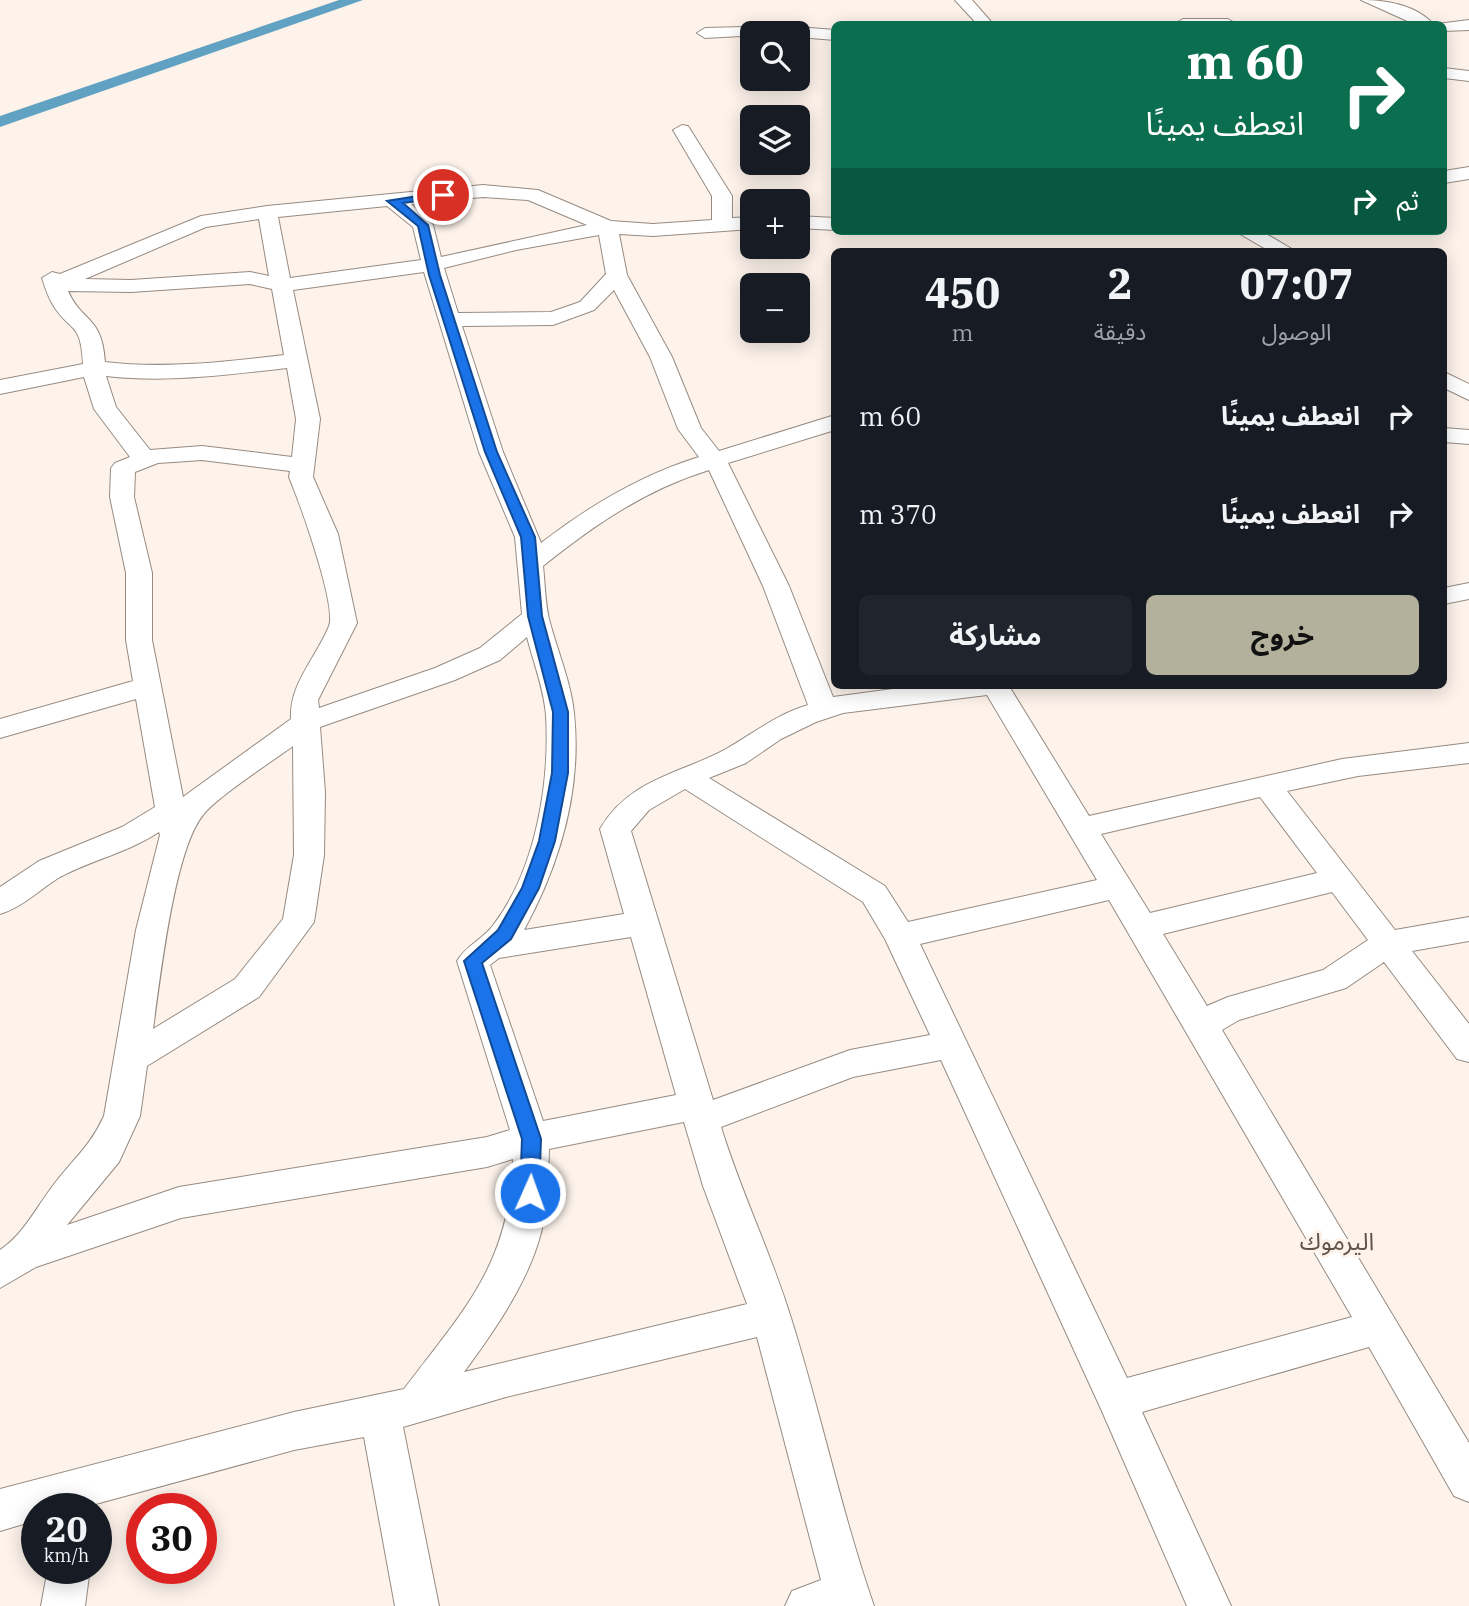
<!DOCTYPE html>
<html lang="ar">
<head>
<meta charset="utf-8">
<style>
	body { margin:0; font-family:"IBM Plex Serif","Noto Sans Arabic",serif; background:#20242c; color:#f1f3f6; direction:rtl; height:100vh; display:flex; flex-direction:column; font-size:26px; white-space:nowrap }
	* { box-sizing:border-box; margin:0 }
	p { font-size:23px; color:#9ea1a6 }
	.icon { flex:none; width:38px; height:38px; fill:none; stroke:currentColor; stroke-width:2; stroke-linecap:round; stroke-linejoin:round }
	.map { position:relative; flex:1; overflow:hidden; direction:ltr }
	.sheet { position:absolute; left:831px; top:248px; width:616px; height:441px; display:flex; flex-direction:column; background:#171b24; border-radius:10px; box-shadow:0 4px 18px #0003; direction:rtl }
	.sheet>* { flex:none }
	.hud { position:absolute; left:831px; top:21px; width:616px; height:214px; border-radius:10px; box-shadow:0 4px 18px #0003; direction:rtl; background:#0b6e4f; color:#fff; overflow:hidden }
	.fabs { position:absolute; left:740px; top:21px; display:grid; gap:14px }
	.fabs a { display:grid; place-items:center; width:70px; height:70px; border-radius:10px; background:#171b24; box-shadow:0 4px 18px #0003; font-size:35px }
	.speed { position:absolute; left:21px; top:1493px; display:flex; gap:14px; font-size:35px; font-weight:700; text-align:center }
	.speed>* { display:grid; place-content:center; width:91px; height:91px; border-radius:50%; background:#171b24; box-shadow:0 4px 18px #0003; line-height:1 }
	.speed small { font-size:18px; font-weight:400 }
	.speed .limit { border:10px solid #d22; background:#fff; color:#111 }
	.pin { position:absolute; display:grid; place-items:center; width:60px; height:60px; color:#fff; margin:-30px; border:4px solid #fff; border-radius:50%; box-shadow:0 2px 7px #0007 }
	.me { position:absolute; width:77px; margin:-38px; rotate:2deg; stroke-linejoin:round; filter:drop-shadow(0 0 5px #0008) }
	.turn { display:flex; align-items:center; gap:24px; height:147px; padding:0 28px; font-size:32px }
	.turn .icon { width:91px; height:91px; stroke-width:2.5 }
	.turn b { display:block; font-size:49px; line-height:60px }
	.then { display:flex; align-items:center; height:66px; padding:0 28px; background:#0003; gap:14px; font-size:26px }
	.eta { display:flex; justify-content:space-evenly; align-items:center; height:119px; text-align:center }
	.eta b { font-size:42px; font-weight:700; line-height:49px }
	.button { display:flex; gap:14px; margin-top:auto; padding:14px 28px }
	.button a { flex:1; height:80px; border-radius:10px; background:#b3b09b; color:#111; font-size:28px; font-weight:700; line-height:80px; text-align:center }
	.button a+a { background:#20242c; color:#f1f3f6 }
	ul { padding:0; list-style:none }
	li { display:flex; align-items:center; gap:21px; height:98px; padding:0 28px }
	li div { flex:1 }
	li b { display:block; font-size:26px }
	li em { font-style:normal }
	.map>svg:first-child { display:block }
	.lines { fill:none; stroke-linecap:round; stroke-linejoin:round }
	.canal { fill:#61a2c2; fill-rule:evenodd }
	.minor-casing { stroke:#968b82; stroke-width:2 }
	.minor { fill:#fff; fill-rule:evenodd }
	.route { fill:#1a73e8; stroke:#114b97; stroke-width:2 }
	.labels { text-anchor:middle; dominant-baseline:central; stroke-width:6; stroke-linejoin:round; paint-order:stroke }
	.near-neighbourhood-label { font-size:24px; fill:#5e544b; stroke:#fdf3eb }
</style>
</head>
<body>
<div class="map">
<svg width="1469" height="1606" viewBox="0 0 1469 1606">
	<rect width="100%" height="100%" fill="#fdf3eb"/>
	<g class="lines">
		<path class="canal" d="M339,0H363L0,127V116Z"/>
		<defs>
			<g id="minor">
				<path d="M955,0H972L993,24H977Z"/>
				<path d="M1361,0C1386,0 1416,5 1433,24H1414Z"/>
				<path d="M1183,19H1228L1236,24H1175Z"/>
				<path d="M1469,20V30L1444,31V24H1437Z"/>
				<path d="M785,26L835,30V40L798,37V33L705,38L697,33L705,28Z"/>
				<path d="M1444,68L1469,71V81L1444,78Z"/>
				<path d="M682,125L688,126L732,196V218L752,217V229L653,236L619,234L627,275L672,357L701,428L719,451L835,415V430L728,463L789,586L833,697L915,686H1009L1089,816L1342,759L1469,743V763L1358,776L1287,791L1395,930L1469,917V941L1412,951L1469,1024V1062L1457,1059L1384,962L1346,988L1239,1020L1222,1030L1469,1443V1502L1454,1496L1369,1347L1142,1412L1231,1606H1187L1101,1409L941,1060L853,1077L721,1127C741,1192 771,1253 791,1318C821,1413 841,1511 874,1606H785L792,1591L821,1580L757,1337L506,1397L403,1427L439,1606H395L364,1437L294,1450L81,1508H37V1520L0,1531V1489L294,1412L404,1389C464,1310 510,1264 513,1159L487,1167L181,1218L36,1267L0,1288V1250C23,1235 36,1208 52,1187C72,1160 90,1147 104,1116L136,930L160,835L159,832C129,852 92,860 60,877C40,889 23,907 0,914V887L39,861L122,827L155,807L136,699L0,738V719L133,681L126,640V573L110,497L111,468L115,463L130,457L94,409L84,377L0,394V380L83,364C81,320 70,333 53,305C48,297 45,287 42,278L52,272L60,274L201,216L267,206L483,185L538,190L611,221L653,224L712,220V196L673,130ZM483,197L528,200L587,225L441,257L433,225L411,204ZM387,206L413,227L421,260L290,278L278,217ZM259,219L269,276L250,272L131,280L85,279L206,227ZM599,235L606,274L580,302L551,312L458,313L444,268L516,250ZM424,272L479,452L515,537L522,614L480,648L435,668L319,708L318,700L357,623L338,534L313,477L320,419L293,290ZM250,284L272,289L284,355C225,362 164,369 105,362C102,315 82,323 68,291L131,292ZM614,290L650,357L678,429L699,457C641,475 589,506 541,543L503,452L462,326L553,325L594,310ZM287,368L296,419L292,457L202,446L150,450L116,407L106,376C166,383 227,375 287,368ZM202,460L290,471L289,477C299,501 337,605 329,626C316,658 289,684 291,719L183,797L152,640V573L134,497L135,472L158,463ZM709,470L763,586L808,705C777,714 754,733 726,749C680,774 629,779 600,829L624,914L524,930C560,864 582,789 574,713C571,682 557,650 549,619C545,602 545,583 543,566C594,525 645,490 709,470ZM527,637C533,661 544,689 546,715C550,782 536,869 494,924C484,939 466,945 457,961L510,1130L487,1137L179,1187L67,1225L119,1162L140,1116L147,1066L259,997L314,922L324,855L325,792L320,727L455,680L500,660ZM987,695L1097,880L908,922L885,886L709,778L746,763L781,739L816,722L843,713ZM293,746L294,855L283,919L235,979L153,1029C160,980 174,850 203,815C218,796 270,763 293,746ZM685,789L863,902L885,939L930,1035L850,1050L713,1100L631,831L649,810ZM1260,797L1317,873L1150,913L1101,834ZM1332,892L1368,940L1323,970L1228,997L1207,1006L1163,934ZM1109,900L1352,1317L1127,1378L920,944ZM631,937L676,1095L543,1121L490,965L499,958ZM684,1122L703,1186L747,1304L464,1372C492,1334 525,1287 539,1240C548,1210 548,1180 549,1149Z"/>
				<path d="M1469,167V179L1444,183V171Z"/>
				<path d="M798,216L835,218V230L798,228Z"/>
				<path d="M1235,231H1261L1297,252H1271Z"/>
				<path d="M1444,372L1469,384V400L1444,388Z"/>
				<path d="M1444,428L1469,430V444L1444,442Z"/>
				<path d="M1469,583V599L1444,604V588Z"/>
				<path d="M48,1568H90L85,1606H41Z"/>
			</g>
		</defs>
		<use href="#minor" class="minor-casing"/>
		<use href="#minor" class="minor"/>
	</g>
	<path class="route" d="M443,192L446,193V197L403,203L428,225L440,275L497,452L535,537L542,616L568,712V773L555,841L539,888L511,939L482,963L541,1139L539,1193L537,1199H523L520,1193L522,1139L464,961L498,930L522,888L539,841L552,773L553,712L528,616L521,537L485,452L429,275L418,226L387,201Z"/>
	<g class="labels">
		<g class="near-neighbourhood-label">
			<text x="1337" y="1241">اليرموك</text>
		</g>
	</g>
</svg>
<div class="fabs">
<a><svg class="icon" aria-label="search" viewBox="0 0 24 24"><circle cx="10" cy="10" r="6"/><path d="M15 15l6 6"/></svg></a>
<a><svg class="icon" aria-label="layers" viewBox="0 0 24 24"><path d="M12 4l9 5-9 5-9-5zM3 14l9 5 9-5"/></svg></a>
<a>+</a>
<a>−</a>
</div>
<div class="speed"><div>20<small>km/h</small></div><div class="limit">30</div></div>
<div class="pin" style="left:443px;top:195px;background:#d93025"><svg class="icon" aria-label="arrive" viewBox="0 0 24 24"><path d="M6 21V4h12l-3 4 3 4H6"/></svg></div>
<svg class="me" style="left:530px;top:1193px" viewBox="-20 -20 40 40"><circle r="17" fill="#1a73e8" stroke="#fff" stroke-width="3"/><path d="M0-11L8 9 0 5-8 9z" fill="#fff"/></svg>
<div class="hud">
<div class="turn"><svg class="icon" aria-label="right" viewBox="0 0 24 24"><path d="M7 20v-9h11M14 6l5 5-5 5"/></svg><div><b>60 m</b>انعطف يمينًا</div></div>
<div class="then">ثم<svg class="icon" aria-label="right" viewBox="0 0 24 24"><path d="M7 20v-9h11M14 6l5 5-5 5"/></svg></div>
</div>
<section class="sheet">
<div class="eta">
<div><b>07:07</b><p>الوصول</p></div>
<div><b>2</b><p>دقيقة</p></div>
<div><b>450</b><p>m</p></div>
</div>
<ul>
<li><svg class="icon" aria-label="right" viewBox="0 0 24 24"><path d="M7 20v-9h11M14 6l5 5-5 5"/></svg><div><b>انعطف يمينًا</b></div><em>60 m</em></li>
<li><svg class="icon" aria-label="right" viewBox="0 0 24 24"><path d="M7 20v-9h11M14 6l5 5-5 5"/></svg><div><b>انعطف يمينًا</b></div><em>370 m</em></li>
</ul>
<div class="button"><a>خروج</a><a>مشاركة</a></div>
</section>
</div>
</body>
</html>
